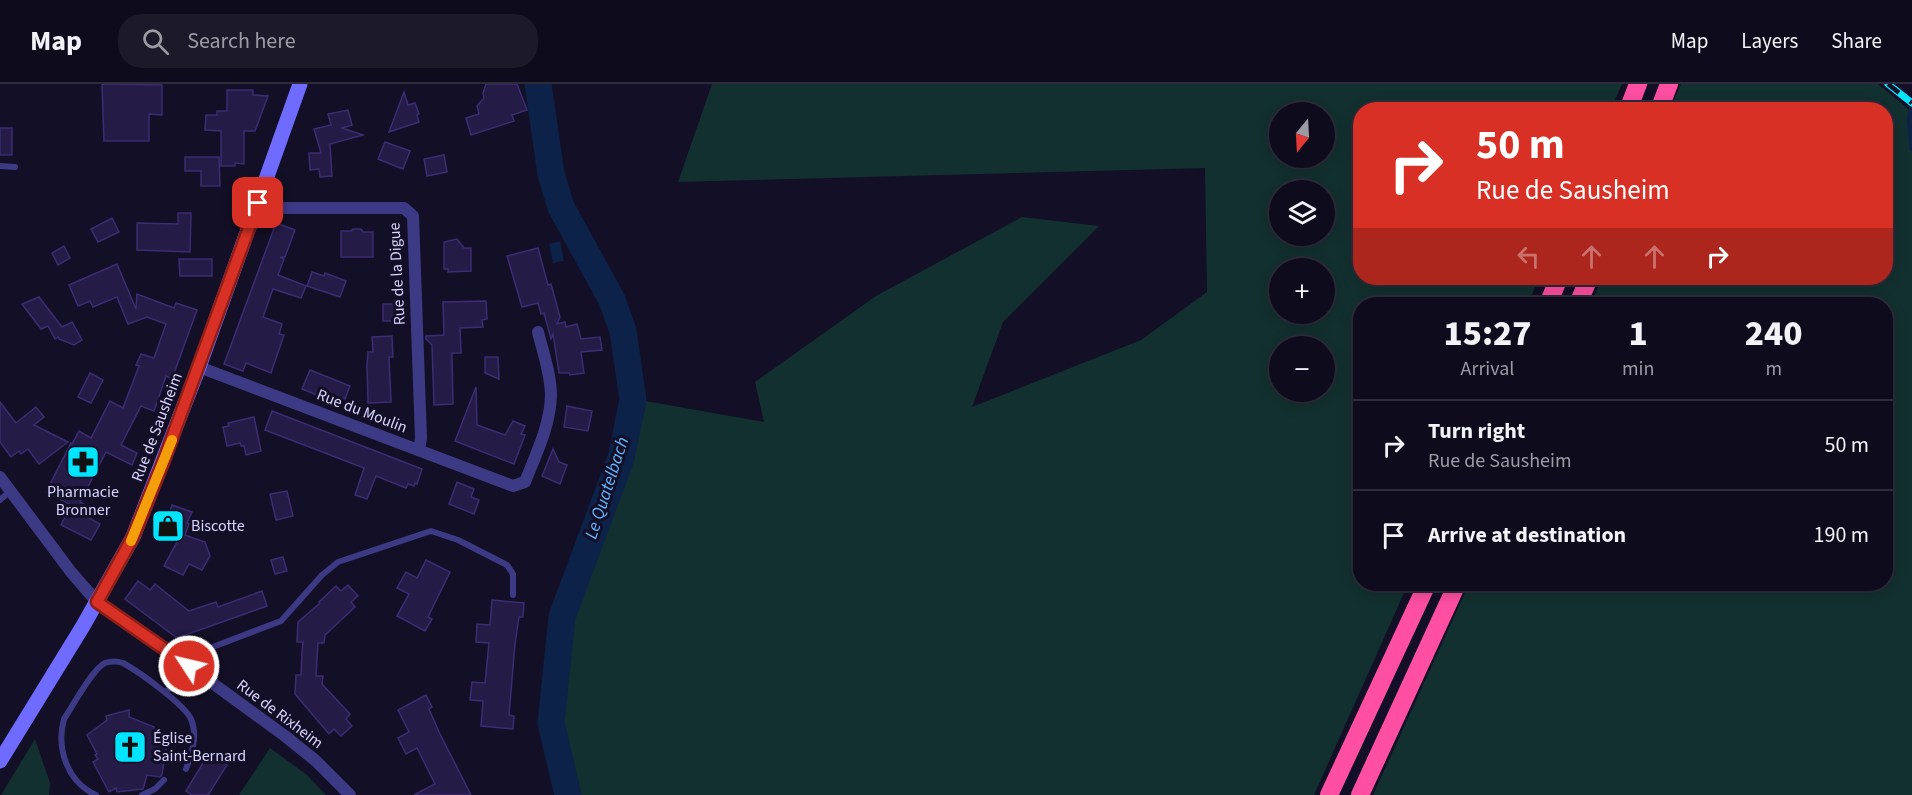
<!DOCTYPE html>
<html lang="en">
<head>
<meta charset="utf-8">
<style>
	body { margin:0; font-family:"Source Sans 3",sans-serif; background:#1c1929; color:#f1f3f6; height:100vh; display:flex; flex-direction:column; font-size:22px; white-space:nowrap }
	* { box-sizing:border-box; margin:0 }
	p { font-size:20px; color:#9b9ba3 }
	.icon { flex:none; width:33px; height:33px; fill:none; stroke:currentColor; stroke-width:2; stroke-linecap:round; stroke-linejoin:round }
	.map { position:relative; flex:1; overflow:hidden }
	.details { position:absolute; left:1353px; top:213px; width:540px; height:294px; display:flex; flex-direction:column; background:#0e0b1c; border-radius:24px; box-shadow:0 3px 15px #0003,0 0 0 2px #2e2b3b }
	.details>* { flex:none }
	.top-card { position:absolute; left:1353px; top:18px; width:540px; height:183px; border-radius:24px; box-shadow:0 3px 15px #0003,0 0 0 2px #2e2b3b; background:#d93025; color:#fff; overflow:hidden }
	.needle { width:39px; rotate:198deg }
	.fabs { position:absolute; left:1269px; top:18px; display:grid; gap:12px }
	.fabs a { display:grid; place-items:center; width:66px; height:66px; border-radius:50%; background:#0e0b1c; box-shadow:0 3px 15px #0003,0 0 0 2px #2e2b3b; font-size:30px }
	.pin { position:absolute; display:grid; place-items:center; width:51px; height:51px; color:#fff; margin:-26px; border-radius:12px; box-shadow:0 3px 9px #0006 }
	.me { position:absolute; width:66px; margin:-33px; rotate:305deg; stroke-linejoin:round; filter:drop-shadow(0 0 4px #0008) }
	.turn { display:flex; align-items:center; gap:21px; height:126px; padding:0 24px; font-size:27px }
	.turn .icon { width:78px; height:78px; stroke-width:2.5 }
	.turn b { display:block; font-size:42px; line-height:51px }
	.lanes { display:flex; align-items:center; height:57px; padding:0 24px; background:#0003; justify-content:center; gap:30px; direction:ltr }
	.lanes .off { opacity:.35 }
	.eta { display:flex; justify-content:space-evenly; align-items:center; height:102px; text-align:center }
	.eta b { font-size:36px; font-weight:800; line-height:42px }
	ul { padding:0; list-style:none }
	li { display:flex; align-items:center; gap:18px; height:90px; padding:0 24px; border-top:2px solid #2e2b3b }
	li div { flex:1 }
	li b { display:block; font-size:22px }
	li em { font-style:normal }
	header { display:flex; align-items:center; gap:36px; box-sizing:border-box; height:84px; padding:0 30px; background:#0e0b1c; border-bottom:2px solid #2e2b3b }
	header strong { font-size:28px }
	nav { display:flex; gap:33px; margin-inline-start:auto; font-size:21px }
	.search { width:420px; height:54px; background:#1c1929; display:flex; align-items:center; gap:15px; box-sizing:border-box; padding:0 21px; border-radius:24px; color:#9b9ba3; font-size:22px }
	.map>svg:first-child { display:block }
	.green { fill:#12302f; fill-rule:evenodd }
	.water { fill:#0c2248 }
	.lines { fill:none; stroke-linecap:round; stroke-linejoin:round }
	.stream { stroke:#0c2248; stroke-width:4.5 }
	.river { stroke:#0c2248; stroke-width:27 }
	.building { fill:#241b47; stroke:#3b2d73; stroke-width:1.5 }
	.service { stroke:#3d3a85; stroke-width:6 }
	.minor { stroke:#3d3a85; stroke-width:12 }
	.secondary { stroke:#6f6bff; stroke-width:15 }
	.motorway { stroke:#ff4fa3; stroke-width:18 }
	.rail-casing { stroke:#00e5ff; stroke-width:7 }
	.rail { stroke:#130f26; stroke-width:4.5; stroke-dasharray:14; stroke-linecap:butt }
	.route-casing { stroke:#8d1f18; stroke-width:15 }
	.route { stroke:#d93025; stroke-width:10 }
	.slow { stroke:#f59e0b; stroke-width:10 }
	.labels { text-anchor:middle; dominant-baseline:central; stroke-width:6; stroke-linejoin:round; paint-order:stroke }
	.street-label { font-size:16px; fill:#d9d4ff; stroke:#130f26 }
	.poi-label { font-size:16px; fill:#d9d4ff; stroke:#130f26; text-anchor:start }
	.water-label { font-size:18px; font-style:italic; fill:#62b6ff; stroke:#130f26 }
</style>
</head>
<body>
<header>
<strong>Map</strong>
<div class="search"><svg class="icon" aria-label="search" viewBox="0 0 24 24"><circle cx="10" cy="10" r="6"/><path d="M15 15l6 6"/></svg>Search here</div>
<nav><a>Map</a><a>Layers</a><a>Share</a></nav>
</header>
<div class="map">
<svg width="1912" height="711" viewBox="0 0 1912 711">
	<rect width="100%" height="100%" fill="#130f26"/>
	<g class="green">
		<path d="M712,0H1622L1611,25L1360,26V194H1539L1528,220H1360V500H1408L1314,711H576L557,639L569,533L627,381L640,316L764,338L755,298L876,212L1022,133L1099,142L1003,238L972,323L1141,256L1207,208L1205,84L678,98ZM1324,28V74H1280V28ZM1324,106V152H1280V106ZM1324,184V230H1280V184ZM1324,262V308H1280V262Z"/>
		<path d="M1681,0H1878L1912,28V711H1373L1469,500H1886V220H1591L1602,194H1886V26L1670,25Z"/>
		<path d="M35,655L50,699L49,711H1Z"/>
		<path d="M270,664L307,691L326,711H239Z"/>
	</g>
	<path class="water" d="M560,157L564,177L553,179L549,160Z"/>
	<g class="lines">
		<path class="stream" d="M1912,20L1909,38L1912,65"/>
		<path class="river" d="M538,0L551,90L561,123L612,216L623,247L633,316L621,374L562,533L551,639L568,711"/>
	</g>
	<g class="building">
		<path d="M102,0L162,1V31L149,30V57H104Z"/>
		<path d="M486,0H517L527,26L512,31L514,37L471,51L466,34L479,30L477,22L484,14L483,9Z"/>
		<path d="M227,6H253V11L268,12L255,47H244V80L235,79V82H221V47L205,46L206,31H217V27H227Z"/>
		<path d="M404,8L408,21L415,19L419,30L417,31L419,38L389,48Z"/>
		<path d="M348,26L352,41L342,44L363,51L330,60L332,92L320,93L319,85L310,86L309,69H321L314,45L331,41L328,30Z"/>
		<rect x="0" y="44" width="12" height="27"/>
		<path d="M385,58L410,67L403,85L378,75Z"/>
		<path d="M444,71L447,88L427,92L424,75Z"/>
		<path d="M185,73H219L220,102H201V87H185Z"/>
		<path d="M178,129H191L190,168L137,166V139L178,140Z"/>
		<path d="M112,134L119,148L98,158L91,145Z"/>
		<path d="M276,139L295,146L285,173H280L284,175L278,191L306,202L301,214L273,205L263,233L282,240L279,250L284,251L271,289L246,279L243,287L224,280Z"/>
		<path d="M353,145H361L363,148H373V173H341V147H351Z"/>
		<path d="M457,155L464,164H471V187L448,188V185H444V158Z"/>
		<path d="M64,162L70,174L58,181L52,169Z"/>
		<path d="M538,164L548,201L551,200L560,233L557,240L565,238L566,243L577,240L581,255L600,253L602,266L581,268L584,289L570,291L569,289H559L553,250L551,255L544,229L541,230L538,219L522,223L507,172Z"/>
		<path d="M179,175H212V192H180Z"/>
		<path d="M117,180L136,225L137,210L174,224L176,219L197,226L172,295L166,292L154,327L141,322L121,361L137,369L132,381L106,368L80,418L85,421L80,429L100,440L91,456L61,441L71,421L46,408L71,359L72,360L79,347L91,354L110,317L123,324L139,282L136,281L141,270L154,274L166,240L147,233L128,240L117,213L93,223L90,217L78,222L69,201Z"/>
		<path d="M312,188L324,192L325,189L346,197L340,213L307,202Z"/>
		<path d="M39,213L62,243L72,238L82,256L74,261L59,255L58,253L55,255L48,242L41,245L22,220Z"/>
		<path d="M486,217L487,235L482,236L483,243L460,244L461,269H452V271L453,320L434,321L432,261L426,255V252L444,251L443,218Z"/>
		<path d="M383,220H401L402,237H383Z"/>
		<path d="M392,252L393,273H389L391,318L368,319L367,281L368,268H373L372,253Z"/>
		<path d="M485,273H498L499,295L485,289Z"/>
		<path d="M310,286L350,302L345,315L342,314L340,320L302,305Z"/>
		<path d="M90,289L103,296L91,319L78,313Z"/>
		<path d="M476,303L477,341L505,351L513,337L525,342L521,350L525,351L514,380L455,357Z"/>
		<path d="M0,318L16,339L36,323L44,333L34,341L68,358L39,380L28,365L21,370L19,367L11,373L0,358Z"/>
		<path d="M567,322L592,327L588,347L564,343Z"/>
		<path d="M272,327L422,385L417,400L415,399L414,402L408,400L406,404L376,392L367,415L355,411L364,384L265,346Z"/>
		<path d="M254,333L261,367L246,371L244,362H241L240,359L227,362L223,343L229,342L228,339Z"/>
		<path d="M553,365L559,378L567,381L560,400L542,392Z"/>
		<path d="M457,398L474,405L471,413L479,416L474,430L449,420Z"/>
		<path d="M287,407L293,432L276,436L270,410Z"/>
		<path d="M172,421L192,428L187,439L189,440L185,451L205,458L210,472L202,486L189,480L183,491L164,482L177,458L162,450Z"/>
		<path d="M283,473L287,487L275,490L271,476Z"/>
		<path d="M426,476L450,488L428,533L432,535L425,547L397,532L409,510L397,504L406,488L417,494Z"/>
		<path d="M138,497L150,506L155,500L189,527L216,518L218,523L262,507L267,522L177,554L125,515Z"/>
		<path d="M348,501L358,512L351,518L355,523L325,551L324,559H318L316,592H323L322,600L350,630L346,635L352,642L341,652L334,645L329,650L295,610L296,591H301L302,568L303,558H297L298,538L320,519L319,518L336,502L341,507Z"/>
		<path d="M492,516L524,519L523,533H519L515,560L509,631L514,632L513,645L481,642L483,617L470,616L472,598L485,599L489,559L476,558L477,540L490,541Z"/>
		<path d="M426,611L432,623L429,625L440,650L471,711H414L435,700L417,664L406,670L398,654L409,648L398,626Z"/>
		<path d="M129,626V633L154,643L152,656L168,654L162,691L160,693L147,691L143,705L117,708L116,704L109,708L93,678L98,675L95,671L97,670L87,651L107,636L106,632Z"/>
		<path d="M209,669L227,681L208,711H192L186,707Z"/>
	</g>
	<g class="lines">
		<g class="service">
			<path d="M0,82L15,83"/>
			<path d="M0,416L10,407"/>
			<path d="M166,608L189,582L210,564L281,537L322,491L338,478L431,447L458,456L507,481L513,490V511"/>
			<path d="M96,711C67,698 56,664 64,635C72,623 93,584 105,579C111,577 117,577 123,579C138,587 184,620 191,635C198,652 192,669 186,685"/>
			<path d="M142,711L155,705L164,696"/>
		</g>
		<g class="minor">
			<path d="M259,119L273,124H404L413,132L421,354L419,366"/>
			<path d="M199,283L513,402L525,398C536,370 550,342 551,312C551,291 543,268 538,248"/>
			<path d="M0,393L71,488L97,518L189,582L285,652L316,677L350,711"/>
		</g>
		<path class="secondary" d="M0,677L83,542L133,453L199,283L300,0"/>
		<g class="motorway">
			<path d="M1628,26L1638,0"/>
			<path d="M1659,26L1669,0"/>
			<path d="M1548,220L1559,194"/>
			<path d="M1578,220L1589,194"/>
			<path d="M1329,711L1427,500"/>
			<path d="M1360,711L1457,500"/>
		</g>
		<defs>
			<path id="rail" d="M1888,0L1912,19"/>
		</defs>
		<use href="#rail" class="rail-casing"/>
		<use href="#rail" class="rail"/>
	</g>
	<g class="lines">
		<defs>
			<path id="route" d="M189,582L97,518L133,453L164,376L258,119"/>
		</defs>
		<use href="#route" class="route-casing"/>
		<use href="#route" class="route"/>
		<path class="slow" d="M131,457L172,356"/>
	</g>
	<defs>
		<symbol id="pharmacy-square" viewBox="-11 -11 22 22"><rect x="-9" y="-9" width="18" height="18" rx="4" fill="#00e5ff" stroke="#130f26"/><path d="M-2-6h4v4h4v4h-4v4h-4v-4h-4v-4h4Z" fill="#111"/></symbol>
		<symbol id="shop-square" viewBox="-11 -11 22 22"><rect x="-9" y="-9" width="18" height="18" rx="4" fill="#00e5ff" stroke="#130f26"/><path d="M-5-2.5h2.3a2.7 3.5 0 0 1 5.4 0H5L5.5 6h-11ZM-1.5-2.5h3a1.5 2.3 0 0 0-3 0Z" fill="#111"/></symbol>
		<symbol id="church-square" viewBox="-11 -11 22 22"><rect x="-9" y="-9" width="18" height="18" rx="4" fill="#00e5ff" stroke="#130f26"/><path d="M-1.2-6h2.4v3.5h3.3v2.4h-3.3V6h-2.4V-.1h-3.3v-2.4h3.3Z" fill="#111"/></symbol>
	</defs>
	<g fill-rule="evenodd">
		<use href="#pharmacy-square" x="64" y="359" width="38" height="38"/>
		<use href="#shop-square" x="149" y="423" width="38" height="38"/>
		<use href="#church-square" x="111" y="644" width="38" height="38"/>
	</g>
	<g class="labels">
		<g class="street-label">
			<text transform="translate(397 190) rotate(-93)">Rue de la Digue</text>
			<text transform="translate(362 327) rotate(21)">Rue du Moulin</text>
			<text transform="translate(157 343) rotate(-69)">Rue de Sausheim</text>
			<text transform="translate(280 630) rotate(37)">Rue de Rixheim</text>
		</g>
		<g class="poi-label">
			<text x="83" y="408" text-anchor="middle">Pharmacie<tspan x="83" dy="18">Bronner</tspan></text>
			<text x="191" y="442">Biscotte</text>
			<text x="153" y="654">Église<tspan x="153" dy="18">Saint-Bernard</tspan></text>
		</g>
		<g class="water-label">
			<text transform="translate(607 404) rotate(-72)">Le Quatelbach</text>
		</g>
	</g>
</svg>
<div class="fabs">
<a><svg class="needle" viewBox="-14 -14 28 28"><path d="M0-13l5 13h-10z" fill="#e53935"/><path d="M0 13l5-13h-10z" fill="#9b9ba3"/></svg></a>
<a><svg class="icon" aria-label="layers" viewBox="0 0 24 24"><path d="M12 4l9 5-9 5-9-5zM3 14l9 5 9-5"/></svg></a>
<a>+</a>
<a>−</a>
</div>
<div class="pin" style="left:258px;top:119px;background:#d93025"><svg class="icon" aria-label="arrive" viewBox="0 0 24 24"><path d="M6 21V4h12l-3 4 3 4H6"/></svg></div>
<svg class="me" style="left:189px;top:582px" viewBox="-20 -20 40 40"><circle r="17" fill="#d93025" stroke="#fff" stroke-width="3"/><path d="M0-11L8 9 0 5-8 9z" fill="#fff"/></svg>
<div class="top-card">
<div class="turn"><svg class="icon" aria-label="right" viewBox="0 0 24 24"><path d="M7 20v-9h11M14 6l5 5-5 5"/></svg><div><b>50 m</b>Rue de Sausheim</div></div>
<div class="lanes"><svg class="icon off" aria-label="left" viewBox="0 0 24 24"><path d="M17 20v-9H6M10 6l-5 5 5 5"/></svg><svg class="icon off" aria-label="ahead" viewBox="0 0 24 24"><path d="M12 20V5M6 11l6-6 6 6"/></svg><svg class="icon off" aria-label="ahead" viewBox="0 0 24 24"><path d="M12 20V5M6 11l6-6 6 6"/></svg><svg class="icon" aria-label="right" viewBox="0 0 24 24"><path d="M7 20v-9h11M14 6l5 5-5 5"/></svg></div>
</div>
<section class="details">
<div class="eta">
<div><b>15:27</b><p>Arrival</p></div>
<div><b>1</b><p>min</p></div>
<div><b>240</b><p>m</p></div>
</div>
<ul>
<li><svg class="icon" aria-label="right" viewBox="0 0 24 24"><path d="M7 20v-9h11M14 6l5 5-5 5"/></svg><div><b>Turn right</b><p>Rue de Sausheim</p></div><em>50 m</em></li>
<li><svg class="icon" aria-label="arrive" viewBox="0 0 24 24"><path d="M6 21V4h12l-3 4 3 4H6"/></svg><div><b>Arrive at destination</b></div><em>190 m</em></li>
</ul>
</section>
</div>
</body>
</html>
